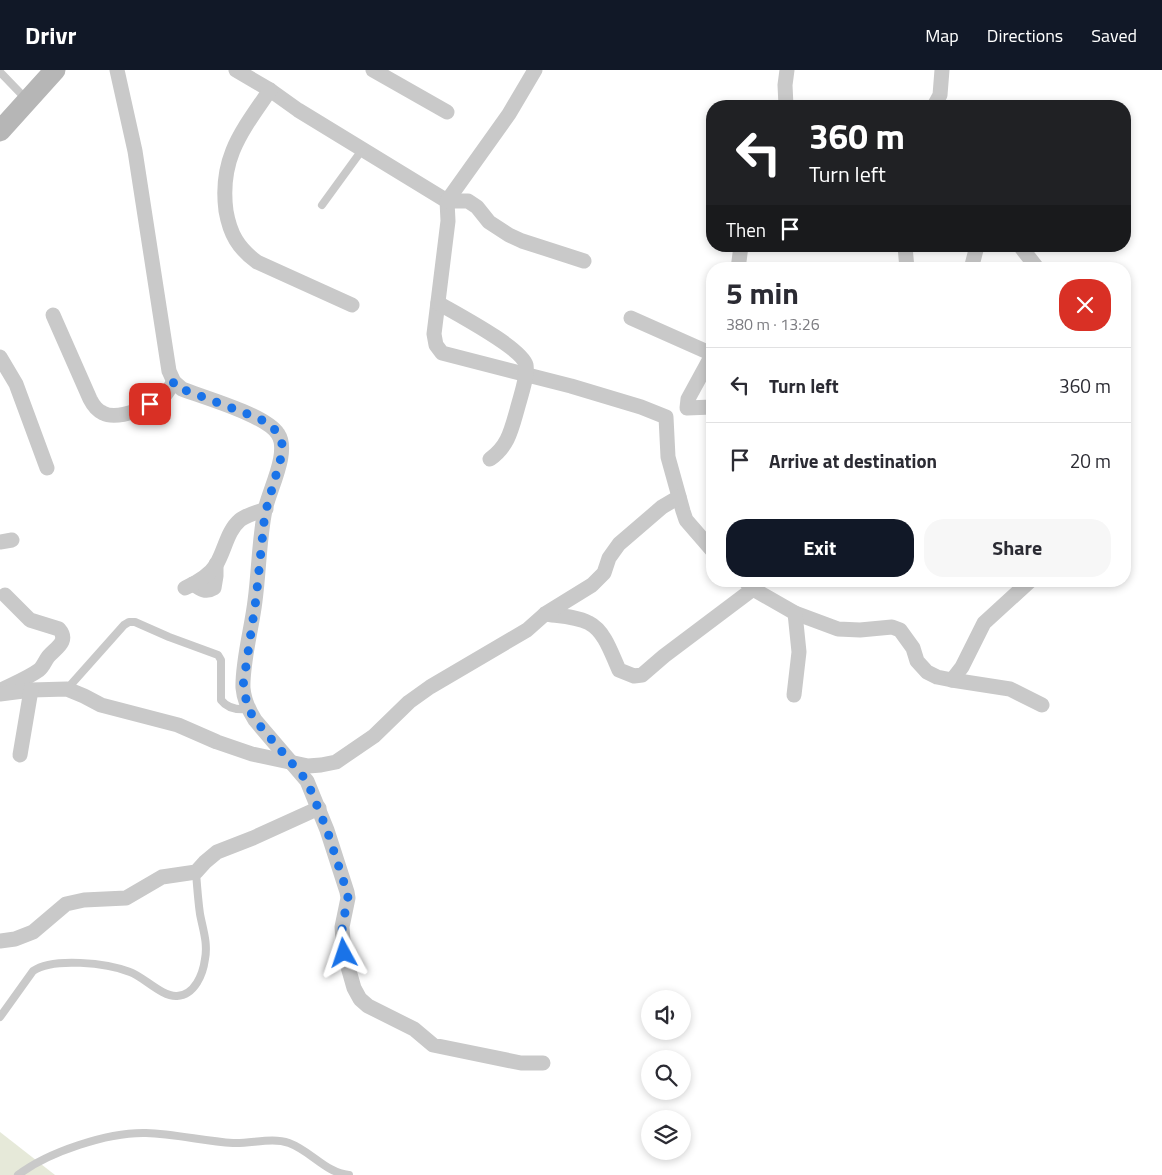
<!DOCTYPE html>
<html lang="en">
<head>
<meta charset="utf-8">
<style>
	body { margin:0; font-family:"Titillium Web",sans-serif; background:#f7f7f7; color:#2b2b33; height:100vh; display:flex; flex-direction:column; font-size:19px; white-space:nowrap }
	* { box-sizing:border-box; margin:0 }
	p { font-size:16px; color:#7c7c81 }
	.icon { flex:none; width:28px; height:28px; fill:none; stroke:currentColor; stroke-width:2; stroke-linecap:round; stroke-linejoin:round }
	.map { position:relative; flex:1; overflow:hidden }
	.details { position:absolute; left:706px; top:192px; width:425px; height:325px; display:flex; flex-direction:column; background:#fff; border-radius:20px; box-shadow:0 2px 8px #0003 }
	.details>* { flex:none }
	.banner { position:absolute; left:706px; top:30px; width:425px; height:152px; border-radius:20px; box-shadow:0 2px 8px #0003; background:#202124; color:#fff; overflow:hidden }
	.fabs { position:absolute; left:641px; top:920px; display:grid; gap:10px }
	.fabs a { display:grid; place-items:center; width:50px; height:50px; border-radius:50%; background:#fff; box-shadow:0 2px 8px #0003; font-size:25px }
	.pin { position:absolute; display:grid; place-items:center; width:42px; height:42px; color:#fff; margin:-21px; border-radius:10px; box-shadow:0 2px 8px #0006 }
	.me { position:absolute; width:55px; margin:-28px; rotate:355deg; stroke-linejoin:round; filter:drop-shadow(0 0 4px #0008) }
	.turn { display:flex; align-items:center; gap:18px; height:105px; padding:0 20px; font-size:22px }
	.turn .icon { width:65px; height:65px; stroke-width:2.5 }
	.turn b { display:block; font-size:35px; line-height:42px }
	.then { display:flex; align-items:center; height:48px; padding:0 20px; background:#0003; gap:10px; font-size:19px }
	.round { display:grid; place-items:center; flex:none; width:52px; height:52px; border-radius:20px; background:#f7f7f7 }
	.headline { display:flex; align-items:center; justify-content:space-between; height:85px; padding:0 20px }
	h1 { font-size:30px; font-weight:700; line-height:38px }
	.action { display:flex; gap:10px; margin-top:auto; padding:10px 20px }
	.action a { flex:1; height:58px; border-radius:20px; background:#111827; color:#fff; font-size:20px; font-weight:700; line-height:58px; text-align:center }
	.action a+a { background:#f7f7f7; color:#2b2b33 }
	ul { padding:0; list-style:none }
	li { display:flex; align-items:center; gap:15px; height:75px; padding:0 20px; border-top:1px solid #e1e1e2 }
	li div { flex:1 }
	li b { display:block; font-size:19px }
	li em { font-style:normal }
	header { display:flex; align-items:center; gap:30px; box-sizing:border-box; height:70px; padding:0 25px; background:#111827; color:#fff }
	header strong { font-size:24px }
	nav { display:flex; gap:28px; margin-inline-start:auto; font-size:18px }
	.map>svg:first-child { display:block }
	.green { fill:#e6e9d9 }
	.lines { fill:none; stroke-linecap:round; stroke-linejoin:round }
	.lane { stroke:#c9c9c9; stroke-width:8 }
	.street { stroke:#c9c9c9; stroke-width:15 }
	.secondary { stroke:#b6b6b6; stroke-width:21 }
	.route { stroke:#1a73e8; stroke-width:9; stroke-dasharray:0 16.2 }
</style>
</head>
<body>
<header>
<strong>Drivr</strong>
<nav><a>Map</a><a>Directions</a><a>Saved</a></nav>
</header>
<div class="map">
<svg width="1162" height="1105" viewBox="0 0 1162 1105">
	<rect width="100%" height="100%" fill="#fff"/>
	<path class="green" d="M0,1062L55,1105H0Z"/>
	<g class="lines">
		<g class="lane">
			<path d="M0,2L27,30"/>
			<path d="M322,135L362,80"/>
			<path d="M67,619L124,555L129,552H135L169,567L218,585L221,590V630C227,638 238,640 248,639"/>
			<path d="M0,947L33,901C53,887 107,893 130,902C144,907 162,927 177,926C195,925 203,904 205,889C208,873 203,860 200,844C198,830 197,816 196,802"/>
			<path d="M18,1105C48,1082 108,1062 146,1063C175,1064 204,1071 233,1073C251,1074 272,1067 289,1073C311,1081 326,1103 349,1105"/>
		</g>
		<g class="street">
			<path d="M117,0L135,81L169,301L174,312L182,319C205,328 266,345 278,364C290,382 269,420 265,440C259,470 259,501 255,531C252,557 242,593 243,618C244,630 248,639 255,650L307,711L327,760L347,822L348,828L342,857L344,883L354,918L360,929L368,936L414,959L433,975L521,993H543"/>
			<path d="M236,0L270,20L298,40L447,131L448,151L434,264L436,275L442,283L571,316L641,337L666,347L668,387L683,441L686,450L712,480"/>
			<path d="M373,0L447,42"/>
			<path d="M270,20C242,61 219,88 226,141C230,164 238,178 257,192L352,235"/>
			<path d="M786,36L785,15L787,0"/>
			<path d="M934,36L940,25L942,0"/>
			<path d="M447,131L509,44L535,0"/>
			<path d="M447,131H468L477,137L489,152L509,165L522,171L584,191"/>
			<path d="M905,176L907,199"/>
			<path d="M1020,176L1038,199"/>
			<path d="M738,199L741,176"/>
			<path d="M971,199L977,176"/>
			<path d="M438,233C455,243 522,278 526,295C528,306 520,328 517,340C511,361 508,376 490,389"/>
			<path d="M53,245L90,329C93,335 96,340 103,343C118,351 153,336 165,325C168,321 171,316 174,312"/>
			<path d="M631,248L712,284"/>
			<path d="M712,285L688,329L687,338L712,337"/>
			<path d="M0,287L16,314L47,398"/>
			<path d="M0,472L12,470"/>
			<path d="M745,511L753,519L795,543L838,559L860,560L892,557L900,560L913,578L917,591L927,602L937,607L952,610L962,597L984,553L1030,511"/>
			<path d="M193,514C200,519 206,523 214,518L216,506V494"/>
			<path d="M185,518C196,513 209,506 216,495C225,480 227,461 240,450C246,445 258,442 266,439"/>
			<path d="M545,544C559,546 576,546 589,553C605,561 612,585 619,600L634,606L642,605L664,586L753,519"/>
			<path d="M952,610L1010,619L1042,635"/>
			<path d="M1,620C13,614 28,608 39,600C43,597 45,591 48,587C54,579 70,572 59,559L30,550L5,525"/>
			<path d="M0,624L31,620L67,619L84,626L101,635L178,655L217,672L252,684L308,696L321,695L336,692L374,666L409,632L430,617L527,560L545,544L592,515L604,503L609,488L619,474L662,437L679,427"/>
			<path d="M794,625L799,582L795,543"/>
			<path d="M20,685L31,620"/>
			<path d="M0,871L15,869L33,862L66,834L84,830L126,828L162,807L196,802L205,792L217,782L253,768L319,738"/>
		</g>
		<path class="secondary" d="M0,61L55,0"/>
	</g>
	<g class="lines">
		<path class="route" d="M150,334L165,325L174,312L182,319L258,348L271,355L279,365L282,374V384L266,440L264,452L256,529L243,616L248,638L255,650L307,711L327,760L347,822L348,828L342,857L344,883"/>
	</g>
</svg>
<div class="fabs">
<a><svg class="icon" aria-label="sound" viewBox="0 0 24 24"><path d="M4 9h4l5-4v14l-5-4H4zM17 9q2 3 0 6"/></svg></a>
<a><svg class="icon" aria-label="search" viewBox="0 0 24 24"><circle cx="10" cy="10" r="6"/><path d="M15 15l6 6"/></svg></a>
<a><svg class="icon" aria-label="layers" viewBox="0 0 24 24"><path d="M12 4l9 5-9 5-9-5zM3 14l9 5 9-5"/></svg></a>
</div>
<div class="pin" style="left:150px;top:334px;background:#d93025"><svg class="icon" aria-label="arrive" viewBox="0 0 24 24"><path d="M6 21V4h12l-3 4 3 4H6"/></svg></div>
<svg class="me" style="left:344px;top:883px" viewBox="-20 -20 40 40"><path d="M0-17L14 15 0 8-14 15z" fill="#1a73e8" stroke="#fff" stroke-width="4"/></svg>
<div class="banner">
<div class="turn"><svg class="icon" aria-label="left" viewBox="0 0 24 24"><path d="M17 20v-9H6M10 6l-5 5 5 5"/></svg><div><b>360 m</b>Turn left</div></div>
<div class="then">Then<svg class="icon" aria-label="arrive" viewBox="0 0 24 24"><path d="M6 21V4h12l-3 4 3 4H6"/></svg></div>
</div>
<section class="details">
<div class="headline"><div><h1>5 min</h1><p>380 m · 13:26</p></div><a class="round" style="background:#d93025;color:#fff"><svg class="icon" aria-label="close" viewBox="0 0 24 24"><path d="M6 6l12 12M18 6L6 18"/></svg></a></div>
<ul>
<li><svg class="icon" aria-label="left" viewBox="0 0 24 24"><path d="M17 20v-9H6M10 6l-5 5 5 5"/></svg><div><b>Turn left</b></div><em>360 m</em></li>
<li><svg class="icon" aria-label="arrive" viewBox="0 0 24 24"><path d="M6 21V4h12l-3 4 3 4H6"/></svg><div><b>Arrive at destination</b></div><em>20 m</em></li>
</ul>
<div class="action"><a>Exit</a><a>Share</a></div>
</section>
</div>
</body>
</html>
